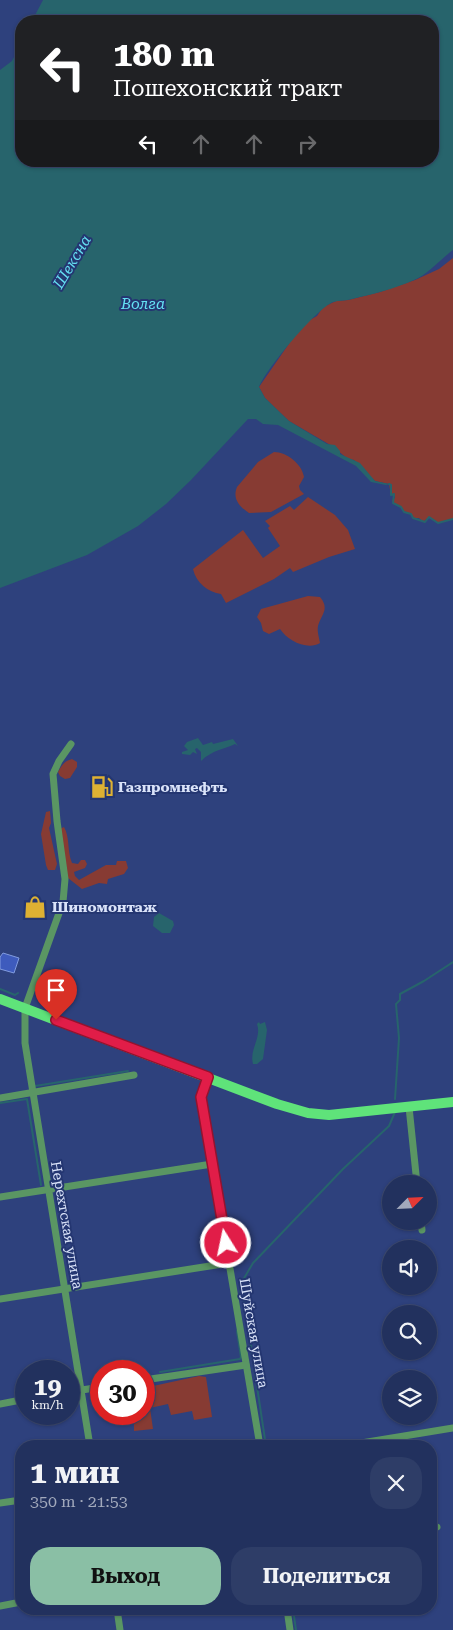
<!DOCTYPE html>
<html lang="ru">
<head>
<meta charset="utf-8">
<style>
	body { margin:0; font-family:"Roboto Serif",serif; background:#2e3d67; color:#f1f3f6; height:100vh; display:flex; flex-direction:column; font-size:19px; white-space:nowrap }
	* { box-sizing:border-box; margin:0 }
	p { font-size:16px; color:#a2a9bc }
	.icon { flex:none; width:28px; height:28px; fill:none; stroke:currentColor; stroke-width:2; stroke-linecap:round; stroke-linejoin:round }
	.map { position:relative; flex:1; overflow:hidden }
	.panel { position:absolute; left:15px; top:1440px; width:422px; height:175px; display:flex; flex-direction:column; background:#22315e; border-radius:20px; box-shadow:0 1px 4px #0004,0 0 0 1px #3f4c73 }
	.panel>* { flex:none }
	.top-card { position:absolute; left:15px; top:15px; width:424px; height:152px; border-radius:20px; box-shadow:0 1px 4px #0004,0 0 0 1px #3f4c73; background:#202124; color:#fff; overflow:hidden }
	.needle { width:32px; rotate:66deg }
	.fabs { position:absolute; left:382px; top:1175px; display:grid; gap:10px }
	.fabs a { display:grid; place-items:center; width:55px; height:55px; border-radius:50%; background:#22315e; box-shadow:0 1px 4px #0004,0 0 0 1px #3f4c73; font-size:25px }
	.speed { position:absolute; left:15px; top:1360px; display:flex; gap:10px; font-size:25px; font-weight:700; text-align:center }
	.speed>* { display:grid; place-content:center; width:65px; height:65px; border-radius:50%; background:#22315e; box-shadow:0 1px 4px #0004,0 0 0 1px #3f4c73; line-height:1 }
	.speed small { font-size:12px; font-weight:400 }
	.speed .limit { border:8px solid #d22; background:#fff; color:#111 }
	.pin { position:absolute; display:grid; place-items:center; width:42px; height:42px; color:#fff; margin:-51px -21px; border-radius:50% 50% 50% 0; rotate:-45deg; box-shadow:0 0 5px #0007 }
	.pin .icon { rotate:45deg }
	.me { position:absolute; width:55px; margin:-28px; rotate:350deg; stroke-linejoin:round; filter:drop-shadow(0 0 4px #0008) }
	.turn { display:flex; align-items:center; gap:18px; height:105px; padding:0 15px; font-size:22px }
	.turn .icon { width:65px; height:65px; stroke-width:2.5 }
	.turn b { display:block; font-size:35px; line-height:42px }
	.lanes { display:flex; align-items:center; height:48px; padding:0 15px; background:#0003; justify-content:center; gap:25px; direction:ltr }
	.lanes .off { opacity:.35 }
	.round { display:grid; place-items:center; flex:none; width:52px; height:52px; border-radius:20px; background:#2e3d67 }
	.headline { display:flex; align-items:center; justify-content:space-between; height:85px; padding:0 15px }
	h1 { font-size:30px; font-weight:700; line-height:38px }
	.action { display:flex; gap:10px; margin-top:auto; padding:10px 15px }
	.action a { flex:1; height:58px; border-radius:20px; background:#8abfa5; color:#111; font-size:20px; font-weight:700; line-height:58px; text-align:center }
	.action a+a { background:#2e3d67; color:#f1f3f6 }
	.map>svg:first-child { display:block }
	.green { fill:#873b33 }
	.water { fill:#27646c }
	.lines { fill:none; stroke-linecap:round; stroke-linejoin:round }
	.stream { stroke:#27646c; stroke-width:2 }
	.building { fill:#3e5bbd; stroke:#819bdf }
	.street { stroke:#5a9663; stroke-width:7 }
	.primary { stroke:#5fe37a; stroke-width:10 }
	.route-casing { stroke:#92132f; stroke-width:12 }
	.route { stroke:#e11d48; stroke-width:9 }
	.labels { text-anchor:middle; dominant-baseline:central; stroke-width:4; stroke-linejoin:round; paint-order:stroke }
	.poi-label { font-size:14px; font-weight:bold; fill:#dae3f9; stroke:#243671; text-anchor:start }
	.street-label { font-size:14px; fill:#dae3f9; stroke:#243671 }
	.water-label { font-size:15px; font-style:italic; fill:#64e0f2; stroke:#243671 }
</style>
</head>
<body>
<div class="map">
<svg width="453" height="1630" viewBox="0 0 453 1630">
	<rect width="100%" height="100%" fill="#2e417d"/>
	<g class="green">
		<path d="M453,258V519L438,523L429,517L423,522L419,518H413L411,514L404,512L401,507L393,503L392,500L395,498L394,494L391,495L389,484L375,481L354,460L348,459L332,446L289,421L265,398L259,387L295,335L308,321L317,316L323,307L336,301L348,300L380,292L415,280L439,269Z"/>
		<path d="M274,452C287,452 302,464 304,477L299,486L300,490L304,494L271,512L249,513C240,507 232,499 237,487L258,462Z"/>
		<path d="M308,497L335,515L348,530L355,549L329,557L293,572L290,568L274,579L226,603L221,594C208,592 196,583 193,569L243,530L263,558L280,546L268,528L270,526L265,521L290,506L294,510Z"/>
		<path d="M308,596L320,597C329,608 323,613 319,623C316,629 319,637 320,643C307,651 287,640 280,629L269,634L263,631L261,623L257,617L261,609Z"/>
		<path d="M72,759L77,762V767L70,778L65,779L60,776L58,772C62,765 64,761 72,759Z"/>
		<path d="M50,811L51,823L49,828L57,864L55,870H48L46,865L41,834L46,812Z"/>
		<path d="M64,827C70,837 67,851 72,863L78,864L81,860H85L87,864L85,868L74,872L75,876L79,880L106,865H116L117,861H126L128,868L124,874L108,879L107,884L99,883L82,889L68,878L60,829Z"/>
		<path d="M199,1376L206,1377L212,1417L194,1420L192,1411L171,1415L168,1404L150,1408L153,1429L134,1431V1414H144V1388Z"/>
	</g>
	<g class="water">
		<path d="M43,0H453V250C441,259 427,275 414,280C394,289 373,294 352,299C346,301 339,300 333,302C316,309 266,369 259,387L265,398L289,421L327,444L335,445L340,451V454L360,463L375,481L389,484L386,485L371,482L356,466L278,425L263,424L256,419H248L191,480L166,504L138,526L87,555L0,588V70L12,61L21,43V161H432V21H32Z"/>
		<path d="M198,738L203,745L212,742L213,744L233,739L238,746L235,744C225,749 212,750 201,761V752L197,748L195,749L197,754L193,752L190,755L182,754V752L188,750L184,746L187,742Z"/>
		<path d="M159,913L173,921L174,925L170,933H162L153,926L154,917Z"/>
		<path d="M259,1022L260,1024L265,1022L267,1030L263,1059L257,1064H253C249,1049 262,1038 257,1024Z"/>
	</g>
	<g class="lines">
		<g class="stream">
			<path d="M389,484L391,485V495L394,494L393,503L401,507L404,512L411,514L413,518L425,522L429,517L438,523L453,519"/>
			<path d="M0,989L15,995L18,993"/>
			<path d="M35,1086L128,1071"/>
			<path d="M395,1099L399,1038L396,1004L400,1000V994L424,981L453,962"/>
			<path d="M0,1103L27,1099L41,1185"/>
			<path d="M160,1372L240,1359L241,1357L237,1331"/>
			<path d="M266,1446L243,1294L240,1291L243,1280L253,1263L343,1169L389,1126L395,1112"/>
			<path d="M293,1609L296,1630"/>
		</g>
	</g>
	<path class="building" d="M3,953L19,958L14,973L0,969V957Z"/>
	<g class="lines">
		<g class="street">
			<path d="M71,744L59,761L53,774L57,821L65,879L63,902L25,1008V1043L90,1446"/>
			<path d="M208,1077L201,1097L260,1446"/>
			<path d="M0,1098L134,1075"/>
			<path d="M409,1107L417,1184"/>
			<path d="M0,1197L212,1164"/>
			<path d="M421,1221L422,1230"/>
			<path d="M0,1299L229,1263"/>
			<path d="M144,1380L246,1365"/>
			<path d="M69,1392L101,1387"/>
			<path d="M0,1404L26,1399"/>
			<path d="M343,1446L453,1428"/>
			<path d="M0,1503L21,1500"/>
			<path d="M431,1528L437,1527"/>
			<path d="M0,1606L21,1602"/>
			<path d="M117,1609L120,1630"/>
			<path d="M287,1609L290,1630"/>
		</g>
		<path class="primary" d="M0,999L277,1104L308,1113L329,1115L453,1102"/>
	</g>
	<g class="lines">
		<defs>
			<path id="route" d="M56,1020L208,1077L201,1097L226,1243"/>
		</defs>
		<use href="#route" class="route-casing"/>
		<use href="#route" class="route"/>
	</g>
	<defs>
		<symbol id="fuel-bare" viewBox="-9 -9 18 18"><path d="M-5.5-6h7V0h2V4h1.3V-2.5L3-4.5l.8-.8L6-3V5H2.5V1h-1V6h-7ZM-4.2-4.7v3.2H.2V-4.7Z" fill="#deb133" stroke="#243671" stroke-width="2.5" paint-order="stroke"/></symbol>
		<symbol id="shop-bare" viewBox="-9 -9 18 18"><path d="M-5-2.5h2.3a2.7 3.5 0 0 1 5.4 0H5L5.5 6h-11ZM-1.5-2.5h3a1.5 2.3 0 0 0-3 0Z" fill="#deb133" stroke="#243671" stroke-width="2.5" paint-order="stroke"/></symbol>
	</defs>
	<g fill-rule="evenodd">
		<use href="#fuel-bare" x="86" y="771" width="32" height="32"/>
		<use href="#shop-bare" x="19" y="891" width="32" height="32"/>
	</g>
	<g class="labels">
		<g class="poi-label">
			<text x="118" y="787">Газпромнефть</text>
			<text x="52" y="907">Шиномонтаж</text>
		</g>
		<g class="street-label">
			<text transform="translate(67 1225) rotate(80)">Нерехтская улица</text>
			<text transform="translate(254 1333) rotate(80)">Шуйская улица</text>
		</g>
		<g class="water-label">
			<text transform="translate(72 262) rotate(-59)">Шексна</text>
			<text x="143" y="304">Волга</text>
		</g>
	</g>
</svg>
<div class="fabs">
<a><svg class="needle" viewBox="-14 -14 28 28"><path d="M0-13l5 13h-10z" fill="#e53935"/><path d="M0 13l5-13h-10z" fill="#a2a9bc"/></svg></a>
<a><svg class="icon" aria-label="sound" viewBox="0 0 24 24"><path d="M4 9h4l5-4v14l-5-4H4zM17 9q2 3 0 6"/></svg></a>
<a><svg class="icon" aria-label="search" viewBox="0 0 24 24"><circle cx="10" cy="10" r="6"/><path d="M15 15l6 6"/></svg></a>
<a><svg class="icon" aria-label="layers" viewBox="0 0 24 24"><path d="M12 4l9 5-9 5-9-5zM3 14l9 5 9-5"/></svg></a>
</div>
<div class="speed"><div>19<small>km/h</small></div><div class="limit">30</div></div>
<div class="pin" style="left:56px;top:1020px;background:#d93025"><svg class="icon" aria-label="arrive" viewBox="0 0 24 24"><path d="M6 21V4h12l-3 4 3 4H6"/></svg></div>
<svg class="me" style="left:226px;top:1243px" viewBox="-20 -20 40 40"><circle r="17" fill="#e11d48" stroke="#fff" stroke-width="3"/><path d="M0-11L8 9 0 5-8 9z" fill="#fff"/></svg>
<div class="top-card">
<div class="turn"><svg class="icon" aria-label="left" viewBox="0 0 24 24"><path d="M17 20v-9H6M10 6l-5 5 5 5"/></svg><div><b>180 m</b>Пошехонский тракт</div></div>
<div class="lanes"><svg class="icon" aria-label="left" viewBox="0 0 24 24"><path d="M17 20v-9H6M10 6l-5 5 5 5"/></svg><svg class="icon off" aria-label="ahead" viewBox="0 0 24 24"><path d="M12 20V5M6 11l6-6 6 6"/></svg><svg class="icon off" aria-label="ahead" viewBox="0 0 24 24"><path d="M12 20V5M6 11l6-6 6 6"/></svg><svg class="icon off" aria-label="right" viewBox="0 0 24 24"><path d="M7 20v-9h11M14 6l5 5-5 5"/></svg></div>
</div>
<section class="panel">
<div class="headline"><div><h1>1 мин</h1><p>350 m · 21:53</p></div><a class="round"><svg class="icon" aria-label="close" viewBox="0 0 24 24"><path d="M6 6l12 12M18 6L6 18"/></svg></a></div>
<div class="action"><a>Выход</a><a>Поделиться</a></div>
</section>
</div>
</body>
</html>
